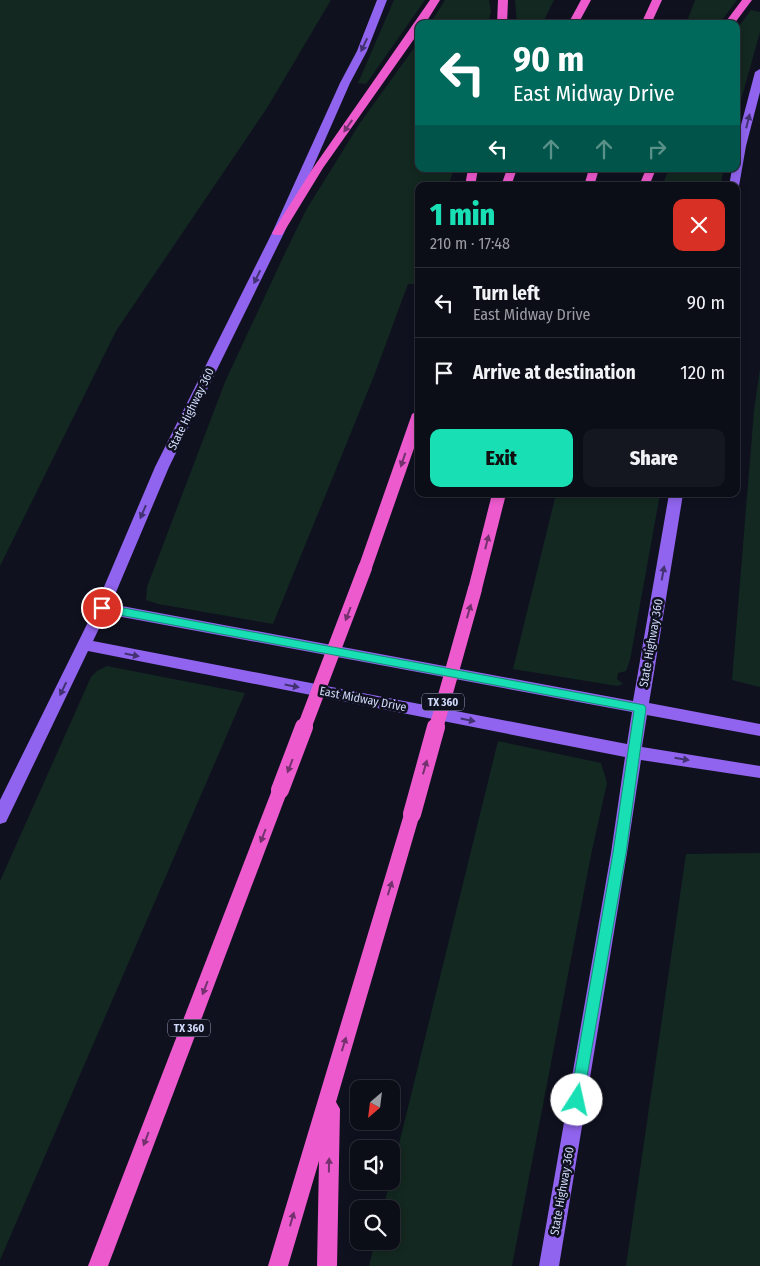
<!DOCTYPE html>
<html lang="en">
<head>
<meta charset="utf-8">
<style>
	body { margin:0; font-family:"Fira Sans Condensed",sans-serif; background:#141620; color:#f1f3f6; height:100vh; display:flex; flex-direction:column; font-size:19px; white-space:nowrap }
	* { box-sizing:border-box; margin:0 }
	p { font-size:16px; color:#9a9ca1 }
	.icon { flex:none; width:28px; height:28px; fill:none; stroke:currentColor; stroke-width:2; stroke-linecap:round; stroke-linejoin:round }
	.map { position:relative; flex:1; overflow:hidden }
	.side { position:absolute; left:415px; top:182px; width:325px; height:315px; display:flex; flex-direction:column; background:#0b0d17; border-radius:10px; box-shadow:0 2px 8px #0003,0 0 0 1px #2b2d36 }
	.side>* { flex:none }
	.top-card { position:absolute; left:415px; top:20px; width:325px; height:152px; border-radius:10px; box-shadow:0 2px 8px #0003,0 0 0 1px #2b2d36; background:#00695c; color:#fff; overflow:hidden }
	.needle { width:32px; rotate:208deg }
	.buttons { position:absolute; left:350px; top:1080px; display:grid; gap:10px }
	.buttons a { display:grid; place-items:center; width:50px; height:50px; border-radius:10px; background:#0b0d17; box-shadow:0 2px 8px #0003,0 0 0 1px #2b2d36; font-size:25px }
	.pin { position:absolute; display:grid; place-items:center; width:42px; height:42px; color:#fff; margin:-21px; border:2px solid #fff; border-radius:50%; box-shadow:0 1px 5px #0007 }
	.me { position:absolute; width:55px; margin:-28px; rotate:10deg; stroke-linejoin:round; filter:drop-shadow(0 0 4px #0008) }
	.turn { display:flex; align-items:center; gap:18px; height:105px; padding:0 15px; font-size:22px }
	.turn .icon { width:65px; height:65px; stroke-width:2.5 }
	.turn b { display:block; font-size:35px; line-height:42px }
	.lanes { display:flex; align-items:center; height:48px; padding:0 15px; background:#0003; justify-content:center; gap:25px; direction:ltr }
	.lanes .off { opacity:.35 }
	.round { display:grid; place-items:center; flex:none; width:52px; height:52px; border-radius:10px; background:#141620 }
	.head { display:flex; align-items:center; justify-content:space-between; height:85px; padding:0 15px }
	h1 { font-size:30px; font-weight:800; line-height:38px; color:#19dfb5 }
	.action { display:flex; gap:10px; margin-top:auto; padding:10px 15px }
	.action a { flex:1; height:58px; border-radius:10px; background:#19dfb5; color:#111; font-size:20px; font-weight:800; line-height:58px; text-align:center }
	.action a+a { background:#141620; color:#f1f3f6 }
	ul { padding:0; list-style:none }
	li { display:flex; align-items:center; gap:15px; height:70px; padding:0 15px; border-top:1px solid #2b2d36 }
	li div { flex:1 }
	li b { display:block; font-size:19px }
	li em { font-style:normal }
	.map>svg:first-child { display:block }
	.green { fill:#132820 }
	.lines { fill:none; stroke-linecap:round; stroke-linejoin:round }
	.major { fill:#9064ee; fill-rule:evenodd }
	.highway { fill:#ed5ace; fill-rule:evenodd }
	.highway-bridge-far1 { stroke:#ed5ace; stroke-width:14 }
	.highway-bridge { stroke:#ed5ace; stroke-width:18 }
	.oneway { fill:#433272 }
	.oneway2 { fill:#73326e }
	.route { fill:#19dfb5; stroke:#109176 }
	.labels { text-anchor:middle; dominant-baseline:central; stroke-width:5; stroke-linejoin:round; paint-order:stroke }
	.shield { fill:#0f111f; stroke:#979eb8; stroke-width:1 }
	.shield-label { font-size:11px; font-weight:bold; fill:#d1dafa }
	.street-label { font-size:12px; fill:#d1dafa; stroke:#0f111f }
</style>
</head>
<body>
<div class="map">
<svg width="760" height="1266" viewBox="0 0 760 1266">
	<rect width="100%" height="100%" fill="#0f111f"/>
	<g class="green">
		<path d="M0,0H331L267,108L116,331L0,566Z"/>
		<path d="M394,0H425L366,84L358,83Z"/>
		<path d="M445,0H489L491,11L488,24H430Z"/>
		<path d="M515,0H554L542,24H517Z"/>
		<path d="M695,0H737L719,24H686Z"/>
		<path d="M751,10L760,12V32L736,118V30Z"/>
		<path d="M419,41V169H454L448,186H419V274L415,284H408L374,376L273,624L158,604L146,600L147,587L225,382L285,253L306,210L360,123Z"/>
		<path d="M669,169H724L720,186H662Z"/>
		<path d="M760,369V687L732,680L754,411Z"/>
		<path d="M556,494H660L630,660L626,671L618,673L617,679L623,684L617,686L513,669Z"/>
		<path d="M107,666L245,693L0,1260V881L91,677L97,671Z"/>
		<path d="M498,741L601,763L607,783L591,855L512,1266H369L375,1241H391V1209H383Z"/>
		<path d="M760,853V1266H626L686,854Z"/>
	</g>
	<g class="lines">
		<g class="major">
			<path d="M377,0H387L367,51L350,83L284,233L169,467L111,604L633,701L669,494H683L649,703L760,724V736L647,715L642,747L760,766V778L641,760L627,853L559,1266H539L611,853L625,757L88,651L6,822L0,824V800L95,608L155,467L272,233L340,83L357,51ZM106,614L632,712L627,744L93,641Z"/>
			<path d="M760,69V92L746,146L739,186L736,189V186H729L732,169H736V144L755,72Z"/>
		</g>
		<g class="highway">
			<path d="M430,0H440L425,24H419V32L323,168L282,235H274L272,233L313,168Z"/>
			<path d="M498,0H508L507,24H497Z"/>
			<path d="M581,0H591L578,24H568Z"/>
			<path d="M652,0H662L651,24H641Z"/>
			<path d="M742,0H752L734,24H724Z"/>
			<path d="M468,169H478L475,186H465Z"/>
			<path d="M507,169H517L511,186H501Z"/>
			<path d="M589,169H599L594,186H584Z"/>
			<path d="M646,169H656L649,186H639Z"/>
			<path d="M419,410V434L372,568L370,572H360L358,568L412,414Z"/>
			<path d="M492,494H506L482,589L480,593L475,594L470,593L468,589Z"/>
			<path d="M280,783L286,785L288,790L108,1266H88L272,790L274,785Z"/>
			<path d="M412,807L418,809L420,814L336,1102L340,1109L337,1266H317L319,1161L288,1266H268L404,814L406,809Z"/>
		</g>
		<g class="highway-bridge-far1">
			<path d="M304,728L365,568"/>
			<path d="M436,728L475,589"/>
		</g>
		<g class="highway-bridge">
			<path d="M280,790L304,727"/>
			<path d="M412,814L436,727"/>
		</g>
	</g>
	<defs><path id="oneway-solid" d="M-6-.8H1V-3.2L6.5 0L1 3.2V.8H-6Z" transform="scale(1.25)"/></defs>
	<g class="oneway">
		<use href="#oneway-solid" transform="translate(364 45) rotate(115)"/>
		<use href="#oneway-solid" transform="translate(748 121) rotate(-76)"/>
		<use href="#oneway-solid" transform="translate(257 277) rotate(116)"/>
		<use href="#oneway-solid" transform="translate(143 512) rotate(113)"/>
		<use href="#oneway-solid" transform="translate(663 573) rotate(-80)"/>
		<use href="#oneway-solid" transform="translate(132 655) rotate(11)"/>
		<use href="#oneway-solid" transform="translate(292 686) rotate(11)"/>
		<use href="#oneway-solid" transform="translate(63 689) rotate(116)"/>
		<use href="#oneway-solid" transform="translate(468 720) rotate(11)"/>
		<use href="#oneway-solid" transform="translate(682 759) rotate(9)"/>
	</g>
	<g class="oneway2">
		<use href="#oneway-solid" transform="translate(348 126) rotate(125)"/>
		<use href="#oneway-solid" transform="translate(403 460) rotate(109)"/>
		<use href="#oneway-solid" transform="translate(487 542) rotate(-76)"/>
		<use href="#oneway-solid" transform="translate(469 611) rotate(-74)"/>
		<use href="#oneway-solid" transform="translate(348 614) rotate(111)"/>
		<use href="#oneway-solid" transform="translate(290 766) rotate(111)"/>
		<use href="#oneway-solid" transform="translate(425 767) rotate(-74)"/>
		<use href="#oneway-solid" transform="translate(263 836) rotate(111)"/>
		<use href="#oneway-solid" transform="translate(390 888) rotate(-73)"/>
		<use href="#oneway-solid" transform="translate(205 988) rotate(111)"/>
		<use href="#oneway-solid" transform="translate(344 1044) rotate(-73)"/>
		<use href="#oneway-solid" transform="translate(146 1139) rotate(111)"/>
		<use href="#oneway-solid" transform="translate(329 1165) rotate(-89)"/>
		<use href="#oneway-solid" transform="translate(292 1219) rotate(-74)"/>
	</g>
	<path class="route" d="M102,604L644,705L646,708L626,853L582,1105L577,1107L572,1105L570,1100L613,853L634,711L98,611L96,608L98,606Z"/>
	<g class="labels">
		<g class="shield">
			<rect x="422" y="693.5" width="42" height="17" rx="4"/>
			<rect x="168" y="1019.5" width="42" height="17" rx="4"/>
		</g>
		<g class="shield-label">
			<text x="443" y="702">TX 360</text>
			<text x="189" y="1028">TX 360</text>
		</g>
		<g class="street-label">
			<text transform="translate(191 409) rotate(-64)">State Highway 360</text>
			<text transform="translate(651 643) rotate(-80)">State Highway 360</text>
			<text transform="translate(363 699) rotate(11)">East Midway Drive</text>
			<text transform="translate(562 1191) rotate(-80)">State Highway 360</text>
		</g>
	</g>
</svg>
<div class="buttons">
<a><svg class="needle" viewBox="-14 -14 28 28"><path d="M0-13l5 13h-10z" fill="#e53935"/><path d="M0 13l5-13h-10z" fill="#9a9ca1"/></svg></a>
<a><svg class="icon" aria-label="sound" viewBox="0 0 24 24"><path d="M4 9h4l5-4v14l-5-4H4zM17 9q2 3 0 6"/></svg></a>
<a><svg class="icon" aria-label="search" viewBox="0 0 24 24"><circle cx="10" cy="10" r="6"/><path d="M15 15l6 6"/></svg></a>
</div>
<div class="pin" style="left:102px;top:608px;background:#d93025"><svg class="icon" aria-label="arrive" viewBox="0 0 24 24"><path d="M6 21V4h12l-3 4 3 4H6"/></svg></div>
<svg class="me" style="left:577px;top:1100px" viewBox="-20 -20 40 40"><circle r="19" fill="#fff"/><path d="M0-13L10 11 0 6-10 11z" fill="#19dfb5"/></svg>
<div class="top-card">
<div class="turn"><svg class="icon" aria-label="left" viewBox="0 0 24 24"><path d="M17 20v-9H6M10 6l-5 5 5 5"/></svg><div><b>90 m</b>East Midway Drive</div></div>
<div class="lanes"><svg class="icon" aria-label="left" viewBox="0 0 24 24"><path d="M17 20v-9H6M10 6l-5 5 5 5"/></svg><svg class="icon off" aria-label="ahead" viewBox="0 0 24 24"><path d="M12 20V5M6 11l6-6 6 6"/></svg><svg class="icon off" aria-label="ahead" viewBox="0 0 24 24"><path d="M12 20V5M6 11l6-6 6 6"/></svg><svg class="icon off" aria-label="right" viewBox="0 0 24 24"><path d="M7 20v-9h11M14 6l5 5-5 5"/></svg></div>
</div>
<section class="side">
<div class="head"><div><h1>1 min</h1><p>210 m · 17:48</p></div><a class="round" style="background:#d93025;color:#fff"><svg class="icon" aria-label="close" viewBox="0 0 24 24"><path d="M6 6l12 12M18 6L6 18"/></svg></a></div>
<ul>
<li><svg class="icon" aria-label="left" viewBox="0 0 24 24"><path d="M17 20v-9H6M10 6l-5 5 5 5"/></svg><div><b>Turn left</b><p>East Midway Drive</p></div><em>90 m</em></li>
<li><svg class="icon" aria-label="arrive" viewBox="0 0 24 24"><path d="M6 21V4h12l-3 4 3 4H6"/></svg><div><b>Arrive at destination</b></div><em>120 m</em></li>
</ul>
<div class="action"><a>Exit</a><a>Share</a></div>
</section>
</div>
</body>
</html>
